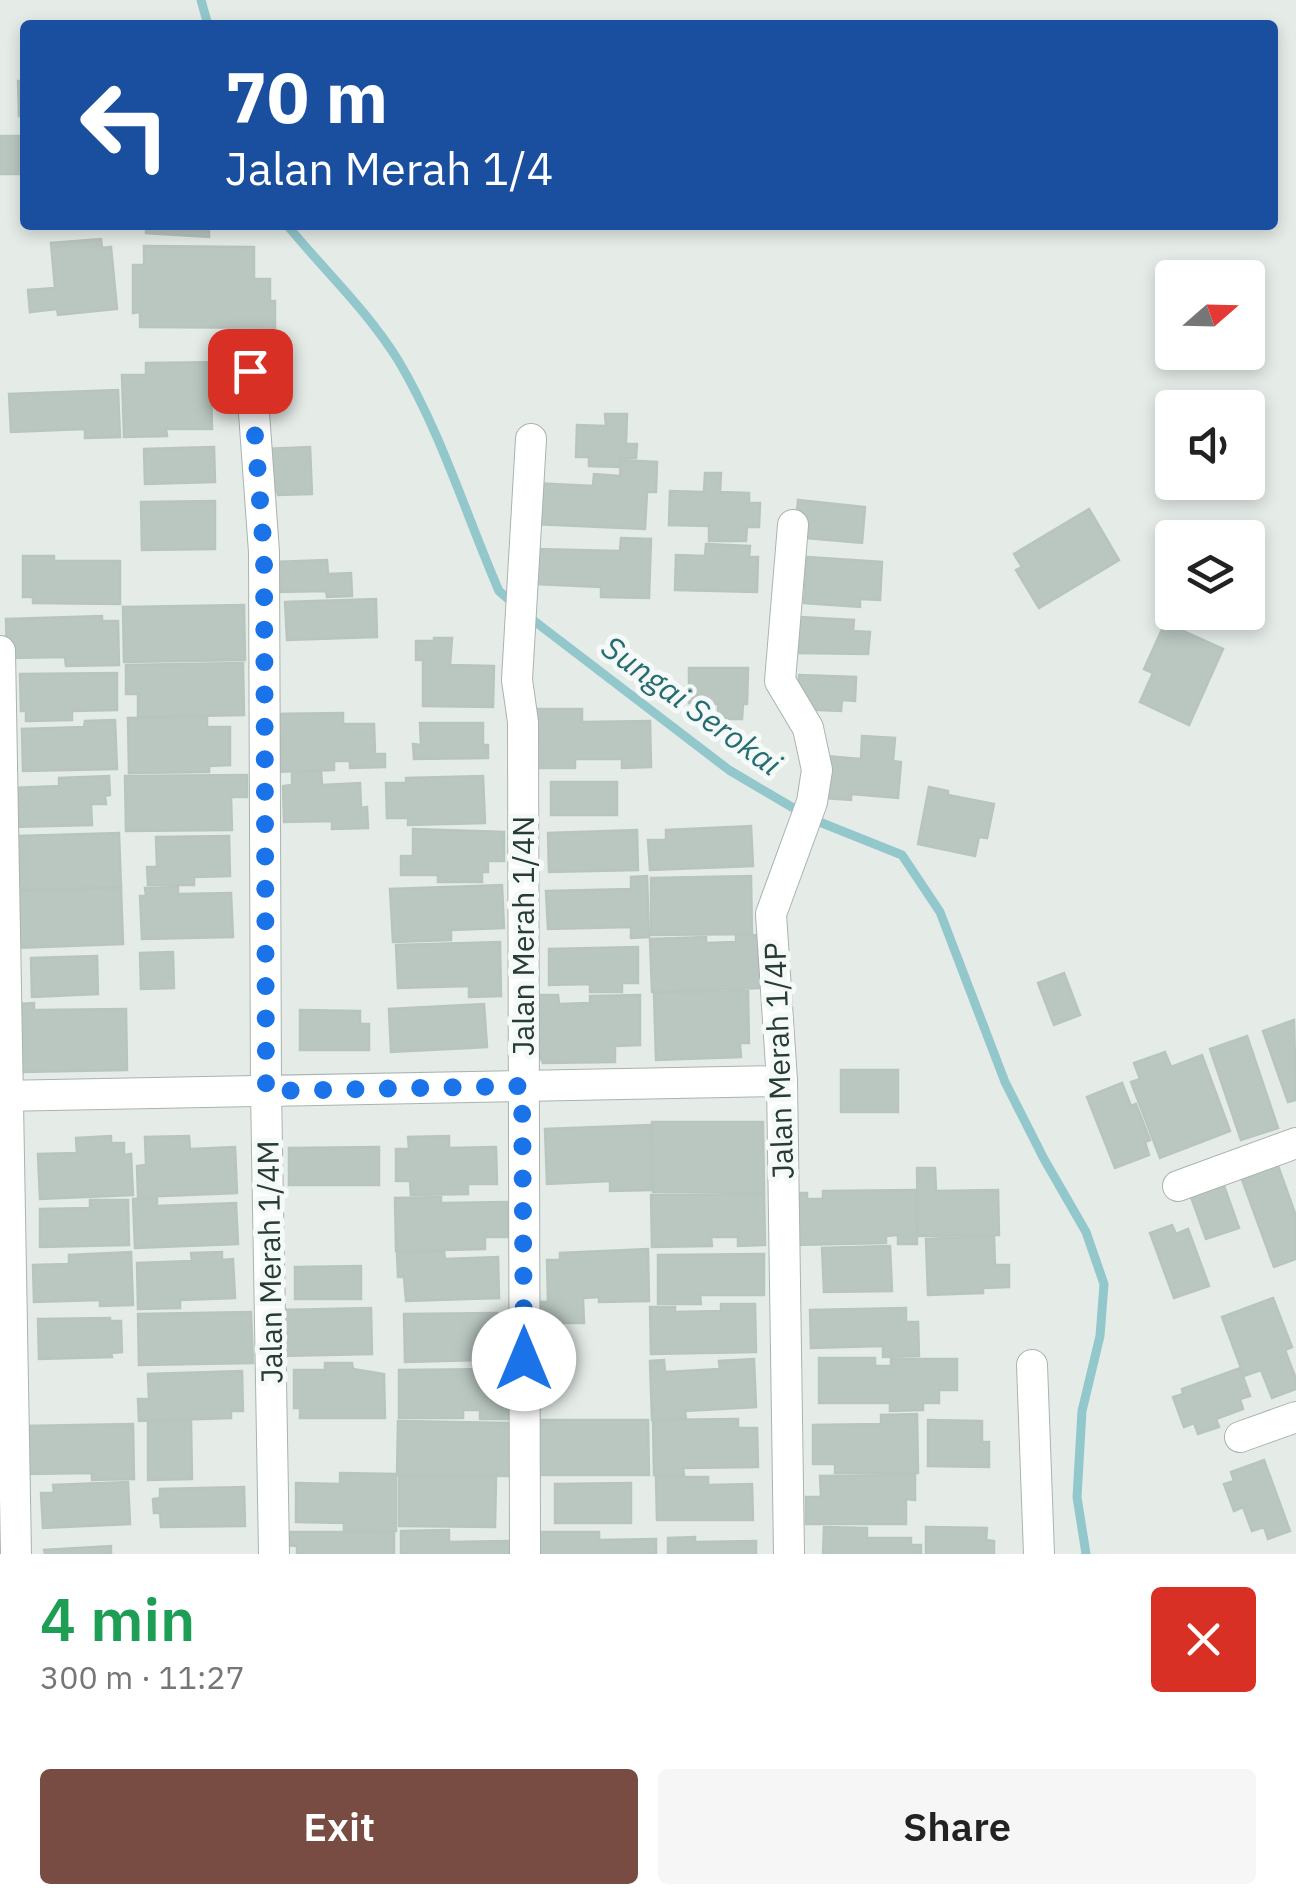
<!DOCTYPE html>
<html lang="en">
<head>
<meta charset="utf-8">
<style>
	body { margin:0; font-family:"IBM Plex Sans",sans-serif; background:#f6f6f6; color:#222; height:100vh; display:flex; flex-direction:column; font-size:38px; white-space:nowrap }
	* { box-sizing:border-box; margin:0 }
	p { font-size:32px; color:#767676 }
	.icon { flex:none; width:55px; height:55px; fill:none; stroke:currentColor; stroke-width:2; stroke-linecap:round; stroke-linejoin:round }
	.map { position:relative; height:1554px; overflow:hidden }
	.details { display:flex; flex-direction:column; background:#fff; flex:1 }
	.details>* { flex:none }
	.guide { position:absolute; left:20px; top:20px; width:1258px; height:210px; border-radius:10px; box-shadow:0 5px 15px #0003; background:#1a4fa0; color:#fff; overflow:hidden }
	.needle { width:65px; rotate:70deg }
	.fabs { position:absolute; left:1155px; top:260px; display:grid; gap:20px }
	.fabs a { display:grid; place-items:center; width:110px; height:110px; border-radius:10px; background:#fff; box-shadow:0 5px 15px #0003; font-size:50px }
	.pin { position:absolute; display:grid; place-items:center; width:85px; height:85px; color:#fff; margin:-42px; border-radius:20px; box-shadow:0 5px 15px #0006 }
	.me { position:absolute; width:110px; margin:-55px; rotate:0deg; stroke-linejoin:round; filter:drop-shadow(0 0 8px #0008) }
	.turn { display:flex; align-items:center; gap:35px; height:210px; padding:0 40px; font-size:45px }
	.turn .icon { width:130px; height:130px; stroke-width:2.5 }
	.turn b { display:block; font-size:70px; line-height:85px }
	.round { display:grid; place-items:center; flex:none; width:105px; height:105px; border-radius:10px; background:#f6f6f6 }
	.overview { display:flex; align-items:center; justify-content:space-between; height:170px; padding:0 40px }
	h1 { font-size:60px; font-weight:600; line-height:75px; color:#1e9e55 }
	.cta { display:flex; gap:20px; margin-top:auto; padding:20px 40px }
	.cta a { flex:1; height:115px; border-radius:10px; background:#794c43; color:#fff; font-size:40px; font-weight:600; line-height:115px; text-align:center }
	.cta a+a { background:#f6f6f6; color:#222 }
	.map>svg:first-child { display:block }
	.lines { fill:none; stroke-linecap:round; stroke-linejoin:round }
	.stream { stroke:#92c7cc; stroke-width:9 }
	.building { fill:#bac7c1; stroke:#b8c5bf; stroke-width:2.5 }
	.street-casing { stroke:#a8b4af; stroke-width:32 }
	.street { stroke:#fff; stroke-width:30 }
	.route { stroke:#1a73e8; stroke-width:18; stroke-dasharray:0 32.4 }
	.labels { text-anchor:middle; dominant-baseline:central; stroke-width:10; stroke-linejoin:round; paint-order:stroke }
	.street-label { font-size:30px; fill:#263c35; stroke:#f5f9f7 }
	.water-label { font-size:32px; font-style:italic; fill:#256c73; stroke:#f5f9f7 }
</style>
</head>
<body>
<div class="map">
<svg width="1296" height="1554" viewBox="0 0 1296 1554">
	<rect width="100%" height="100%" fill="#e5ece8"/>
	<g class="lines">
		<g class="stream">
			<path d="M201,0L208,25"/>
			<path d="M287,225C324,270 367,310 398,360C441,432 466,515 499,591L514,604"/>
			<path d="M529,617L729,770L812,819L902,855L940,912L1005,1082L1044,1159L1086,1232L1104,1284L1100,1336L1082,1411L1077,1497L1086,1554"/>
		</g>
	</g>
	<g class="building">
		<path d="M18,81H25V116H19Z"/>
		<rect x="0" y="136" width="25" height="38"/>
		<path d="M146,225H209V237L146,233Z"/>
		<path d="M101,239L102,248L111,247L117,309L58,315L57,309L30,312L28,290L55,288L51,243Z"/>
		<path d="M144,246L254,247V279H270V301H275V328L140,327V312L133,313V265H144Z"/>
		<path d="M230,362V389L211,390L212,429H166L167,436L124,437L122,375H146V363Z"/>
		<path d="M118,390L120,437L85,438V429L11,432L9,394Z"/>
		<path d="M605,414H627L626,444H637L636,458H619V467L589,466V457H576L577,425L606,426Z"/>
		<path d="M214,447L215,482L145,484L144,449Z"/>
		<path d="M310,447L312,494L278,495L277,491H265L264,449Z"/>
		<path d="M621,460L657,462L656,492H647L645,529L533,524L534,483L593,486L594,474L620,476Z"/>
		<path d="M705,473H721L720,492L749,493V503H760L759,527H747L746,541H709V526L669,525L670,491L704,492Z"/>
		<path d="M798,500L865,507L862,543L795,537Z"/>
		<path d="M215,501V549L142,550L141,502Z"/>
		<path d="M1089,509L1119,560L1039,608L1016,570L1022,567L1014,554Z"/>
		<path d="M621,538L651,539L649,598L601,597V587L535,584L536,549L620,551Z"/>
		<path d="M706,544L750,546L749,557H758L757,592L675,590L676,555L705,556Z"/>
		<path d="M23,556H54V561H120V604L33,603V597H23Z"/>
		<path d="M807,557L882,562L880,600L860,599V607L804,603Z"/>
		<path d="M327,560L328,574L351,573L352,596L327,597L326,591L275,592L274,562Z"/>
		<path d="M376,599L377,637L287,640L285,602Z"/>
		<path d="M244,605L245,660L124,662L123,607Z"/>
		<path d="M102,616V621H118L119,665L66,666L65,657L7,658L6,619Z"/>
		<path d="M799,617L854,620L853,631L870,632L868,654L797,653Z"/>
		<path d="M1165,623L1223,649L1189,725L1140,702L1153,673L1144,669Z"/>
		<path d="M434,638H452L450,665L494,666L493,707L423,706V660H416V641H434Z"/>
		<path d="M243,663L244,715L138,717V694H126V665Z"/>
		<path d="M689,668H748L747,704H743L742,719H718V704L689,703Z"/>
		<path d="M117,673V710L72,711V720L26,721V711H21L20,674Z"/>
		<path d="M799,675L856,677L855,701L842,700L841,711L797,709Z"/>
		<path d="M534,709H582V722L650,721L651,767L622,768V759H575V768H534Z"/>
		<path d="M343,713V724H374L375,754H385V767L350,768V761H334V770L272,772L271,714Z"/>
		<path d="M207,717V727H230V765L209,766V772L129,773L128,718Z"/>
		<path d="M115,720L117,769L23,771L22,729L84,727L85,721Z"/>
		<path d="M420,723H483V745H488V758L414,759L413,744L421,745Z"/>
		<path d="M862,736L895,738L893,761L901,762L898,798L851,794V800L824,798L827,756L861,759Z"/>
		<path d="M321,771L322,785L360,783L361,808L367,807L368,828L332,829V821L284,822L283,786L292,785V772Z"/>
		<path d="M247,775V797H231L232,830L126,831L125,776Z"/>
		<path d="M109,776L110,795L105,796L106,804H91L92,825L13,827L12,788L59,786V778Z"/>
		<path d="M483,776L485,823L408,825V818H387L386,783H406V778Z"/>
		<rect x="551" y="782" width="66" height="33"/>
		<path d="M929,787L948,791V795L994,804L987,838L979,837L975,856L918,844Z"/>
		<path d="M751,826L753,866L650,870L648,840H666V830Z"/>
		<path d="M413,829L504,832V861H488V872H482V882H438V875H401V856H413Z"/>
		<path d="M637,830L638,870L549,872L548,833Z"/>
		<path d="M119,833L121,887L18,890L17,836Z"/>
		<path d="M229,836L230,876L194,877V885H148L147,867H157L156,837Z"/>
		<path d="M647,876L649,937L631,938V927L548,929L546,891L631,889V877Z"/>
		<path d="M751,876L752,934L651,935V878Z"/>
		<path d="M502,885L504,928L451,930V940L393,942L390,889Z"/>
		<path d="M178,887V894L231,893L233,937L142,939L140,896H146L145,888Z"/>
		<path d="M121,888L123,944L14,948L12,891Z"/>
		<path d="M758,935L760,988L652,992L650,939L706,937V943L736,942V936Z"/>
		<path d="M500,942L501,996L469,997V986L398,988L396,945Z"/>
		<path d="M638,947V983H622V992H590V984L549,985V949Z"/>
		<path d="M173,952L174,988L141,989L140,953Z"/>
		<path d="M97,956L98,994L32,997L31,958Z"/>
		<path d="M1064,973L1080,1015L1054,1025L1038,983Z"/>
		<path d="M748,991L749,1043H740L741,1057L656,1060L654,993Z"/>
		<path d="M533,995H558L559,1004L590,1003V996L640,995V1045L615,1046V1062L543,1063L534,1043Z"/>
		<path d="M34,1003V1010L126,1009L127,1070L20,1072L18,1004Z"/>
		<path d="M484,1004L487,1047L391,1052L389,1009Z"/>
		<path d="M300,1010L360,1011V1024H369V1050H300Z"/>
		<path d="M1294,1020L1296,1100L1288,1102L1263,1031Z"/>
		<path d="M1247,1036L1278,1128L1241,1140L1210,1049Z"/>
		<path d="M1165,1052L1171,1067L1202,1055L1230,1131L1160,1158L1131,1082L1140,1079L1134,1063Z"/>
		<rect x="841" y="1070" width="57" height="42"/>
		<path d="M1122,1083L1131,1106L1136,1104L1150,1140L1145,1142L1149,1155L1115,1168L1087,1097Z"/>
		<path d="M652,1122H763L764,1192H653Z"/>
		<path d="M650,1125L652,1190L610,1191V1181L547,1184L545,1129Z"/>
		<path d="M111,1136V1143H124V1155L131,1154L133,1195L40,1199L38,1154L77,1153L76,1138Z"/>
		<path d="M189,1136L190,1149L235,1147L237,1193L138,1197L137,1166L146,1165L145,1137Z"/>
		<path d="M449,1136V1148L496,1147L497,1184H468V1194L411,1195L410,1181H396V1149H409L408,1137Z"/>
		<path d="M379,1147V1185H289V1148Z"/>
		<path d="M1277,1163L1296,1216V1259L1274,1267L1241,1177Z"/>
		<path d="M917,1168H935L936,1191L998,1190L999,1235L918,1236Z"/>
		<path d="M1223,1183L1239,1228L1206,1239L1190,1194Z"/>
		<path d="M916,1190L917,1244H898V1235L886,1236V1243L794,1245L793,1193H807V1199H823V1191Z"/>
		<path d="M764,1194L765,1245L738,1246V1237H711L712,1246L652,1247L651,1195Z"/>
		<path d="M441,1197V1203L507,1202L508,1237H485V1249L396,1251L395,1198Z"/>
		<path d="M157,1198V1206L236,1203L238,1244L135,1248L133,1199Z"/>
		<path d="M90,1200H128L129,1245L40,1247V1209L90,1208Z"/>
		<path d="M1172,1225L1176,1234L1188,1229L1209,1286L1174,1298L1150,1233Z"/>
		<path d="M994,1236L995,1265H1009V1287L983,1288V1293L928,1295L926,1239Z"/>
		<path d="M890,1246L892,1291L824,1292L822,1248Z"/>
		<path d="M648,1249L649,1301L599,1302V1297L583,1298L584,1323H539V1302H548L547,1260H560V1253Z"/>
		<path d="M444,1251L445,1259L498,1257L499,1298L406,1301L404,1277H398L397,1253Z"/>
		<path d="M131,1252L133,1305L100,1306V1300L34,1302L33,1265L69,1264V1255Z"/>
		<path d="M222,1252V1260L233,1259L235,1298L180,1300V1308L138,1309L137,1263L192,1261L191,1253Z"/>
		<path d="M764,1254V1295H700L701,1304H658V1255Z"/>
		<path d="M361,1266V1299H295V1267Z"/>
		<path d="M1273,1298L1292,1347L1285,1350L1296,1379V1389L1272,1398L1261,1370L1244,1376L1222,1317Z"/>
		<path d="M721,1304H755L756,1352L651,1354L650,1307H675V1312L721,1311Z"/>
		<path d="M371,1308L372,1354L281,1356L280,1310Z"/>
		<path d="M906,1308V1322H918L919,1356L883,1357V1346L811,1348L810,1310Z"/>
		<path d="M251,1312L253,1363L139,1365L138,1314Z"/>
		<path d="M497,1313L498,1352H481V1360L405,1362L404,1314Z"/>
		<path d="M110,1318V1321H121L122,1352L111,1353L112,1357L39,1359L38,1319Z"/>
		<path d="M819,1358H875V1366H891V1359H957V1390H939V1403H923V1410L890,1411V1403H819Z"/>
		<path d="M754,1359L756,1407L685,1411L686,1418L652,1420L650,1361L664,1360L665,1372L720,1369L719,1361Z"/>
		<path d="M325,1363H352L353,1369L384,1374L385,1418H300V1408H294V1370H325Z"/>
		<path d="M1240,1368L1250,1396L1240,1399L1243,1409L1216,1419L1219,1427L1198,1434L1194,1423L1184,1427L1173,1397L1183,1394L1182,1389Z"/>
		<path d="M500,1369V1389H511L512,1419H480V1410H463V1418H399V1370Z"/>
		<path d="M242,1371L243,1411H231V1418L139,1421L138,1399H149L148,1374Z"/>
		<path d="M917,1414L918,1473H835V1464H813V1425L881,1424V1415Z"/>
		<path d="M738,1419V1428H757L758,1467L683,1468L684,1475H654L653,1420Z"/>
		<path d="M540,1420H648L649,1475H540Z"/>
		<path d="M928,1420L982,1421V1442H989V1467L928,1466Z"/>
		<path d="M191,1421L192,1479L148,1480V1422Z"/>
		<path d="M398,1421L512,1423L511,1476L397,1475Z"/>
		<path d="M133,1424L134,1479L92,1480V1473L24,1474L23,1426Z"/>
		<path d="M1264,1460L1290,1531L1268,1539L1264,1527L1252,1531L1243,1507L1234,1511L1224,1484L1234,1481L1231,1472Z"/>
		<path d="M340,1473L396,1474V1531L344,1530V1523L296,1522V1483L340,1484Z"/>
		<path d="M915,1475V1500L906,1499V1524H806V1497H821L820,1476Z"/>
		<path d="M399,1477H496L495,1527L399,1526Z"/>
		<path d="M656,1477H708V1485L752,1484L753,1520H657Z"/>
		<path d="M128,1482L130,1524L43,1528L41,1493H54L53,1485Z"/>
		<path d="M631,1483V1523H555V1484Z"/>
		<path d="M244,1487L245,1526L161,1527L160,1513H154L153,1499L160,1498V1489Z"/>
		<path d="M824,1527L867,1528V1538H911V1545H921V1554H823Z"/>
		<path d="M926,1527L987,1528L986,1540L994,1541V1554H926Z"/>
		<path d="M449,1530V1542L514,1541V1554H401V1531Z"/>
		<path d="M285,1532H394V1554H297V1546L286,1545Z"/>
		<path d="M538,1532H599V1540L656,1539V1554H539Z"/>
		<path d="M695,1537V1542L756,1541V1554H668V1538Z"/>
		<path d="M111,1546V1554H45L44,1550Z"/>
	</g>
	<g class="lines">
		<defs>
			<g id="street">
				<path d="M251,371L264,552L266,1091L274,1554"/>
				<path d="M0,651L16,1554"/>
				<path d="M0,1096L782,1081"/>
				<path d="M1178,1186L1296,1143"/>
				<path d="M1032,1365L1039,1554"/>
				<path d="M1240,1437L1296,1417"/>
				<path d="M525,1554L523,722L517,680L531,439"/>
				<path d="M789,1554L782,1081L771,914L812,802L817,770L808,728L780,681L793,525"/>
			</g>
		</defs>
		<use href="#street" class="street-casing"/>
		<use href="#street" class="street"/>
	</g>
	<g class="lines">
		<path class="route" d="M250,371L264,552L266,1091L522,1086L524,1359"/>
	</g>
	<g class="labels">
		<g class="street-label">
			<text transform="translate(522 936) rotate(-90)">Jalan Merah 1/4N</text>
			<text transform="translate(778 1061) rotate(-92)">Jalan Merah 1/4P</text>
			<text transform="translate(269 1262) rotate(-91)">Jalan Merah 1/4M</text>
		</g>
		<g class="water-label">
			<text transform="translate(692 705) rotate(36)">Sungai Serokai</text>
		</g>
	</g>
</svg>
<div class="fabs">
<a><svg class="needle" viewBox="-14 -14 28 28"><path d="M0-13l5 13h-10z" fill="#e53935"/><path d="M0 13l5-13h-10z" fill="#767676"/></svg></a>
<a><svg class="icon" aria-label="sound" viewBox="0 0 24 24"><path d="M4 9h4l5-4v14l-5-4H4zM17 9q2 3 0 6"/></svg></a>
<a><svg class="icon" aria-label="layers" viewBox="0 0 24 24"><path d="M12 4l9 5-9 5-9-5zM3 14l9 5 9-5"/></svg></a>
</div>
<div class="pin" style="left:250px;top:371px;background:#d93025"><svg class="icon" aria-label="arrive" viewBox="0 0 24 24"><path d="M6 21V4h12l-3 4 3 4H6"/></svg></div>
<svg class="me" style="left:524px;top:1359px" viewBox="-20 -20 40 40"><circle r="19" fill="#fff"/><path d="M0-13L10 11 0 6-10 11z" fill="#1a73e8"/></svg>
<div class="guide">
<div class="turn"><svg class="icon" aria-label="left" viewBox="0 0 24 24"><path d="M17 20v-9H6M10 6l-5 5 5 5"/></svg><div><b>70 m</b>Jalan Merah 1/4</div></div>
</div>
</div>
<section class="details">
<div class="overview"><div><h1>4 min</h1><p>300 m · 11:27</p></div><a class="round" style="background:#d93025;color:#fff"><svg class="icon" aria-label="close" viewBox="0 0 24 24"><path d="M6 6l12 12M18 6L6 18"/></svg></a></div>
<div class="cta"><a>Exit</a><a>Share</a></div>
</section>
</body>
</html>
